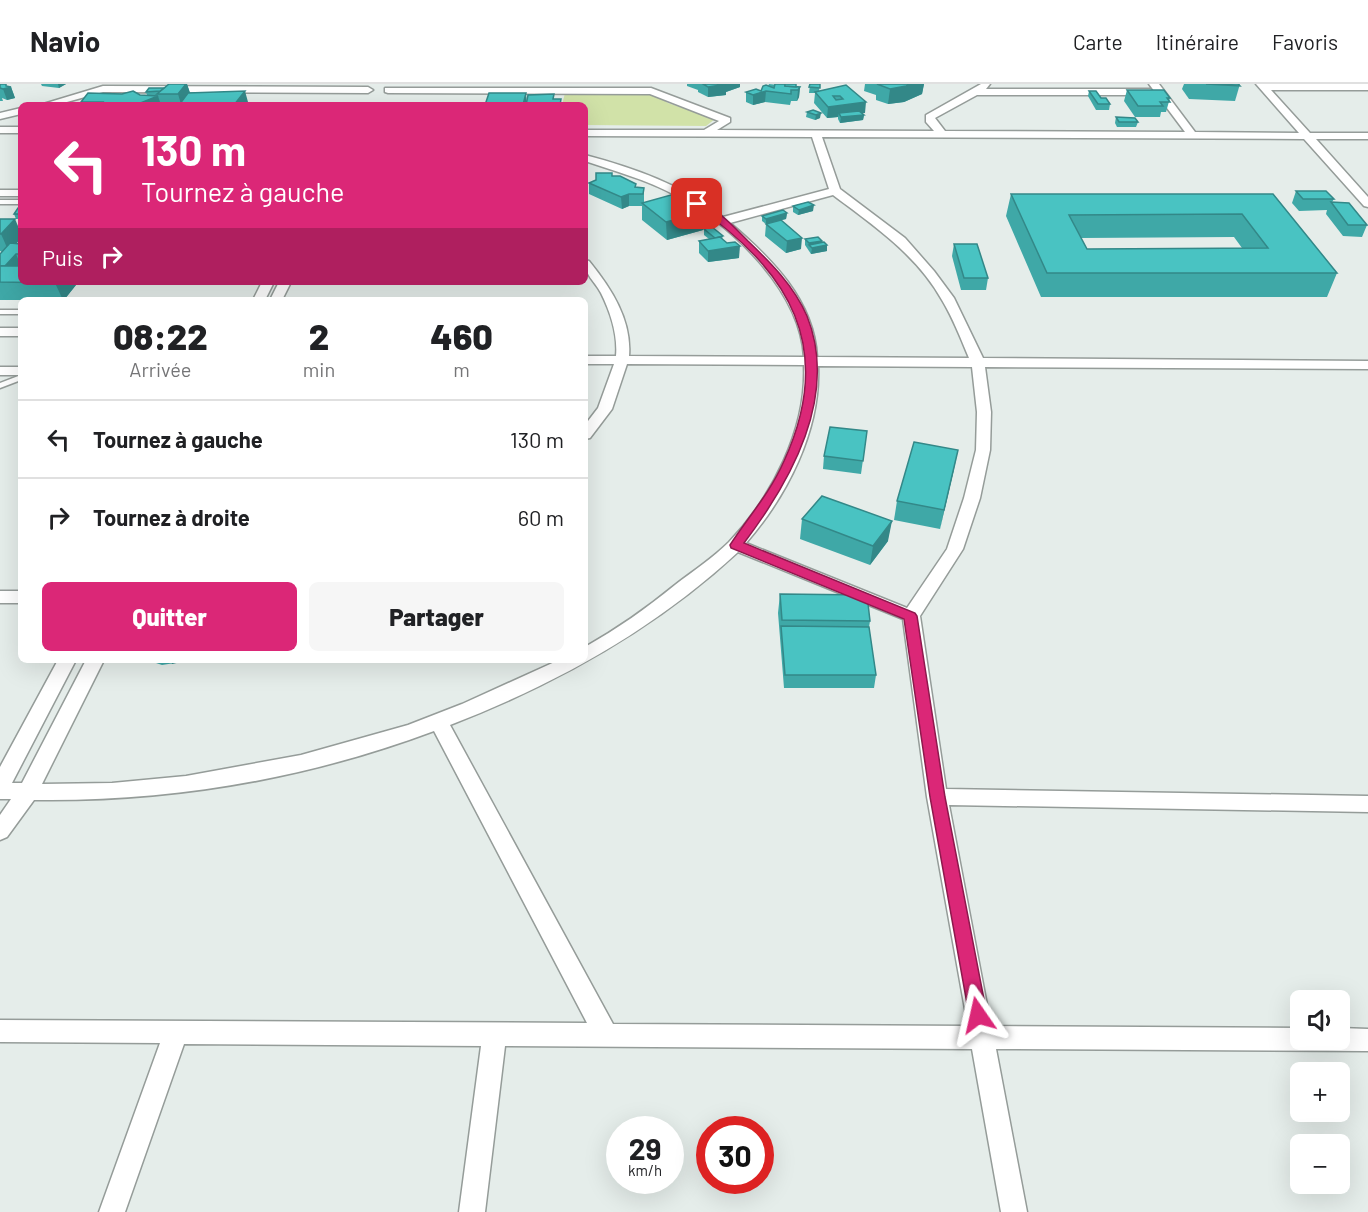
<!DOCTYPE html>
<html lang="fr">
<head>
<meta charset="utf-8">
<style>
	body { margin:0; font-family:Barlow,sans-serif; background:#f6f6f6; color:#202124; height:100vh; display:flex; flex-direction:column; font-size:22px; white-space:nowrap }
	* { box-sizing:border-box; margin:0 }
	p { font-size:20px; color:#757577 }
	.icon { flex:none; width:33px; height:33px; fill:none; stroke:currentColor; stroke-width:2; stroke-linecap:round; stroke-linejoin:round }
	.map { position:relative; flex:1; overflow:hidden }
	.side { position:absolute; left:18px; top:213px; width:570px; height:366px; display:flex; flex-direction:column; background:#fff; border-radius:9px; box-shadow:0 6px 24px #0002 }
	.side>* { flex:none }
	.guide { position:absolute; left:18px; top:18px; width:570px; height:183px; border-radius:9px; box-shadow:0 6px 24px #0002; background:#db2777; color:#fff; overflow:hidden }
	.buttons { position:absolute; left:1290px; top:906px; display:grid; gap:12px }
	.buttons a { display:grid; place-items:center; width:60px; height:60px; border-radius:9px; background:#fff; box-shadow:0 6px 24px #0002; font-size:30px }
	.speed { position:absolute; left:606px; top:1032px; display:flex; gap:12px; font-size:30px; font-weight:700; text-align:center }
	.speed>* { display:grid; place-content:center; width:78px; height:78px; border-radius:50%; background:#fff; box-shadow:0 6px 24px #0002; line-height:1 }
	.speed small { font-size:15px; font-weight:400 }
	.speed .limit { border:9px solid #d22; background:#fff; color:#111 }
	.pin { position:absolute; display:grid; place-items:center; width:51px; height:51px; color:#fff; margin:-26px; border-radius:12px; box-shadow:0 3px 9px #0006 }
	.me { position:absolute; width:66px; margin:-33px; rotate:349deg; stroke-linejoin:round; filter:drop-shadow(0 0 4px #0008) }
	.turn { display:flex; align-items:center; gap:21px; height:126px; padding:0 24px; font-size:27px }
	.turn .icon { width:78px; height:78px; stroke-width:2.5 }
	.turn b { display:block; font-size:42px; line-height:51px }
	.then { display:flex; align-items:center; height:57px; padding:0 24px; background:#0003; gap:12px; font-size:22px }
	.eta { display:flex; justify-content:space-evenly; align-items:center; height:102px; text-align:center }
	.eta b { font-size:36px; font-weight:800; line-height:42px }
	.primary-button { display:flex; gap:12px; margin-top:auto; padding:12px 24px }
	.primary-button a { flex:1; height:69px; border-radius:9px; background:#db2777; color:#fff; font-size:24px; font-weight:800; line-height:69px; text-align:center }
	.primary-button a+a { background:#f6f6f6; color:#202124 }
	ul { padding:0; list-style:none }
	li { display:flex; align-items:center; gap:18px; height:78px; padding:0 24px; border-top:2px solid #e0e0e0 }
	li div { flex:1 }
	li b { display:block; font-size:22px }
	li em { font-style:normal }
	header { display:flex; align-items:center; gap:36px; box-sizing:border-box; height:84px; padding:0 30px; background:#fff; border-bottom:2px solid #e0e0e0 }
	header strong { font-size:28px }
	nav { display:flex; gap:33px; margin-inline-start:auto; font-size:21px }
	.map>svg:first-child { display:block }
	.green { fill:#d1e2a8 }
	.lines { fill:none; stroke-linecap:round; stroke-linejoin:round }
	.service-casing { stroke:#959c99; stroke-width:3 }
	.minor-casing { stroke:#959c99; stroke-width:3 }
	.service { fill:#fff; fill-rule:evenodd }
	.minor { fill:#fff; fill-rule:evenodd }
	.wall { fill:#3fa8a7; fill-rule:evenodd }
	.shaded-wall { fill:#388 }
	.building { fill:#49c3c2; stroke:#388; stroke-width:1.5; fill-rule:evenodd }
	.route { fill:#db2777; stroke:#8e194d; stroke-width:1.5 }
</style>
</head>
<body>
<header>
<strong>Navio</strong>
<nav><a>Carte</a><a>Itinéraire</a><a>Favoris</a></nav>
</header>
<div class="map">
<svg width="1368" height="1128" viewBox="0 0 1368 1128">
	<rect width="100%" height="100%" fill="#e5edea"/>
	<path class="green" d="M565,9L654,10L668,19L715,35L706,42L585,41V21H562Z"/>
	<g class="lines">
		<defs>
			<g id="service">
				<rect x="0" y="116" width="21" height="4"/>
				<rect x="0" y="226" width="21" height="4"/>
				<path d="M21,291V296L0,304V299Z"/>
			</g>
			<g id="minor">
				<path d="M981,0H990L986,5H1150L1155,8L1150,11H977L935,34L945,47L1185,48L1149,0H1159L1195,48L1299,49L1256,0H1368V6H1271L1310,49H1368V55H1316L1368,113V123L1364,122L1304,55L822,53L840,105L905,154L934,187L954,214L983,274L1368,277V285L985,283L991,328L990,366L980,414L963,465L920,532L946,705L1368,712V728L949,721L991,942L1300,944V956H1340V944L1368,945V967L996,965L1027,1128H1001L972,965L505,962L485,1128H459L481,962L184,960L125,1128H99L160,959L0,958V936L587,939L434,647C306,695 170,718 34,716L7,753L0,756V731L11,715H0V683L58,576H76L12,699H22L86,576H104L42,700L112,699L186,692L301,671L408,641L462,620L559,576H585V563C617,545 647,524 675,501C693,487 713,474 729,458C772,413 807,345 804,281L627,280L612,325L590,354L585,355V341L598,324L614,280H585V272H616C618,251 610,227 601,209C594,196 585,192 585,176L589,177C611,204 632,236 629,272L804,273C800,206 732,141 675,111C647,96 615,87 585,77V71C634,84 683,101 723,133L829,105L812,53L585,52V46H704L719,37L650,10L388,9L385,8V4H651L730,34V38L717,46L934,47L926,38V31ZM833,111C873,141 917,171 942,216C953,234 961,255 969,274L817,273C814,216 771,174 730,139ZM818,282L972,283L977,328L976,366L964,414L947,465L907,524L746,459C787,412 821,346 818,282ZM738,468L903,535L927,713L968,942L613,940L450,641C556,600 654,546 738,468Z"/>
				<path d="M103,2L368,3L373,6L368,9L103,8L56,21H40Z"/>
				<path d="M21,24V30L0,35V29Z"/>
				<rect x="0" y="43" width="21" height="6"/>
				<rect x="0" y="106" width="21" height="6"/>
				<path d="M262,198H274L265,216H253Z"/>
				<path d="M279,198H291L282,216H270Z"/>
				<rect x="0" y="244" width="21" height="8"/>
				<rect x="0" y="283" width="21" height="8"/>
				<rect x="0" y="507" width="21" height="12"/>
			</g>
		</defs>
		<use href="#service" class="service-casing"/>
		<use href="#minor" class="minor-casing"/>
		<use href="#service" class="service"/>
		<use href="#minor" class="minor"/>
	</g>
	<g class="wall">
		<path d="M0,0L11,3L15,14L7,16L2,14L3,17H0Z"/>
		<path d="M41,0H66L59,4L42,2Z"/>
		<path d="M169,0H187L190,9L248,18L245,21L161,20V21H82L81,18L140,11H147L146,8L164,4Z"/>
		<path d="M687,0H740V3L726,8V11L708,13L698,8V6L687,2Z"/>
		<path d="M769,0L800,3L799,13L797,17H791L790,21L765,18L753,21L746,18V8L761,7L768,2Z"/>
		<path d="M810,0H820L819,7L846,1L865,29H862L864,31L863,36L840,39L838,35V33L827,34L814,19L815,9H809Z"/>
		<path d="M865,0H924L922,10L904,18L888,20L876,16V11L864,7Z"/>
		<path d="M1184,0H1240L1235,17L1189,15L1182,5Z"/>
		<path d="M1127,6L1170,14L1166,28H1161L1160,33H1135L1124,17Z"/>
		<path d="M1089,7L1110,20L1109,26H1096L1088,12Z"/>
		<path d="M813,26L820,34L815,36L806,33L807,28Z"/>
		<path d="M1116,33L1138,38L1136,43H1117L1115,39Z"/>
		<path d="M612,92L636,103L644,104V118L704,128L703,146L667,156L642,136V122H629L622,125L589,110V99Z"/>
		<path d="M1296,107L1334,115L1332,118L1367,141L1362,153L1343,152L1326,130L1327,126L1299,127L1292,119Z"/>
		<path d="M1011,110H1273L1337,189L1327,213H1041L1006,132ZM1234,153L1242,164L1087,165L1081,154Z"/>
		<path d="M793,122L813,127L798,131L793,128Z"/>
		<path d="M21,124V135H16L14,130Z"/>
		<path d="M787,129L786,135L781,136L801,165L786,169L765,152L766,140L762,137V132Z"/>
		<path d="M0,135L21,149V154L17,159L21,160V198H75L76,201L64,216H0V170L2,168L0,167Z"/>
		<path d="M704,145L723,152L722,155L739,174L708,178L699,169V157L709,155L704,151Z"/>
		<path d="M805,155L822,158L827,161V167L811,170L805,161Z"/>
		<path d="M954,160L988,194L986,206H961L952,172Z"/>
		<path d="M867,347L861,390L823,385L824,372Z"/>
		<path d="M954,385L940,445L894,436L897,417Z"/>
		<path d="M802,435L888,457L870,481L800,455Z"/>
		<path d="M780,510L870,537L869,543L876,591L874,604H784L778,529Z"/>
		<path d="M140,576H184L181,578L162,581L150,577H140Z"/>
	</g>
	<g class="shaded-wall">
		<path d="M58,0H66L59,4Z"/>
		<path d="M186,0H187L190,9L181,20L178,10Z"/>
		<path d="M723,0H740V3L726,8V11L708,13V3Z"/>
		<path d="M911,0H924L922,10L904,18L888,20L890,5Z"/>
		<path d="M11,3L15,14L7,16L3,5Z"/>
		<path d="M800,3L799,13L797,17L798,6Z"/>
		<path d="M245,7L248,18L245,21H234Z"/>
		<path d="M766,7L765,18L753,21V11Z"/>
		<path d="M526,9L527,21H523Z"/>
		<path d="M158,12L161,21H138V20Z"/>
		<path d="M866,18L865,29L840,32L839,29L838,33L827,34L828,23Z"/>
		<path d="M821,29L820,34L815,36L816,31Z"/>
		<path d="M864,31L863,36L840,39L841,33Z"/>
		<path d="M629,110V122L622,125L621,113Z"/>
		<path d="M814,121L813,127L798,131L799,126Z"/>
		<path d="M704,128L703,146L667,156L666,138Z"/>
		<path d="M787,129L786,135L766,140V135Z"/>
		<path d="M15,135L21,149V154L9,168L1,150Z"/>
		<path d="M802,154L801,165L786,169L787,157Z"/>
		<path d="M822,157L821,162L827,161V167L811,170L812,164L809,161V159Z"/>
		<path d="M740,162L739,174L708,178V167Z"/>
		<path d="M16,170L21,182L0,188Z"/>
		<path d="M56,198H75L76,201L64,216H63L55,199Z"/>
		<path d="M958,366L954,385L940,445L944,426Z"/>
		<path d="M892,437L888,457L870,481L873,462Z"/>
		<path d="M170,576H184L181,578L172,580Z"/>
	</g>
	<g class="building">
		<path d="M0,0H6V2L11,3L3,5L0,4Z"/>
		<path d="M169,0H186L178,10H157Z"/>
		<path d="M703,0H727L708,3Z"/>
		<path d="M775,0H785V2L800,3L798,6H791V10L766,7L753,11L746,8L756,5L761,7L763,2L766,1L774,4Z"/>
		<path d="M785,0H796V3L785,2Z"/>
		<path d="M810,0H820V4L809,3Z"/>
		<path d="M877,0H911L906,2L890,5Z"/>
		<path d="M1206,0H1238L1240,2Z"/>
		<path d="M846,1L866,18L828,23L815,8ZM833,12H840L843,15L836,16Z"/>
		<path d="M149,4H164L160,7L146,8Z"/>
		<path d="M1127,6H1164L1170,14H1167L1170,18H1160L1163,22H1138Z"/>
		<path d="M133,7L140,11L158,12L138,20L101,21L103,18H81L88,9L122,10Z"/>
		<path d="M245,7L234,21H179L188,9Z"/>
		<path d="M1089,7H1096L1101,14H1106L1110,20H1098Z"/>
		<path d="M489,9H526L523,21H485Z"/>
		<path d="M554,10L553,15H561L560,21H526L528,11Z"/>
		<path d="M813,26L821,29L816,31L807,28Z"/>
		<path d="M859,27L864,31L841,33L839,29Z"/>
		<path d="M1116,33L1135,34L1138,38H1119Z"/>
		<path d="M596,89H612V92H620L636,100L635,103L644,104L643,110H629L621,113L589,99L596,96Z"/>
		<path d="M1296,107H1326L1334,115H1303Z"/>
		<path d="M678,109L704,128L666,138L642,119Z"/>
		<path d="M1011,110H1273L1337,189H1047ZM1242,130L1268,164L1087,165L1069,131Z"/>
		<path d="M808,118L814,121L799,126L793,122Z"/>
		<path d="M1331,118L1349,119L1367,141H1348Z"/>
		<path d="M18,124H21V130H14Z"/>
		<path d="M783,126L787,129L766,135L762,132Z"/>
		<path d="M0,135H15L1,150H0Z"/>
		<path d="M781,136L802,154L787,157L766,140Z"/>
		<path d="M712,143L723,152L715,154L704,145Z"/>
		<path d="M720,153L727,159L735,158L740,162L708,167L699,157Z"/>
		<path d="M818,153L822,157L809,159L805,155Z"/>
		<path d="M824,158L827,161L812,164L809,161Z"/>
		<path d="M10,159L21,160V170H16L5,182H0V170Z"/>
		<path d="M954,160H977L988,194H964Z"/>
		<path d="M0,182H21V198H56L55,199L0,198Z"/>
		<path d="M830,343L867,347L863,377L824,372Z"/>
		<path d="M914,358L958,366L944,426L897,417Z"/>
		<path d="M822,412L892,437L873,462L802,435Z"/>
		<path d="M780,510L867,511L870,537L782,536Z"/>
		<path d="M781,542L869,543L876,591H785Z"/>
	</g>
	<path class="route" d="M694,118C710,116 737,146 748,157C771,179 794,202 807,232C839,312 791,397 744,459L915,529L917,532L945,713L987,931L985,937L978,939L972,937L969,931L930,713L904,535L731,464L730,461C749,432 770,409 784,377C836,264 790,186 694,121Z"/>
</svg>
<div class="buttons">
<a><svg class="icon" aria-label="sound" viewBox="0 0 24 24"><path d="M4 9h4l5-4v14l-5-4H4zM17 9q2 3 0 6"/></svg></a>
<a>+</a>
<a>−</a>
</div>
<div class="speed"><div>29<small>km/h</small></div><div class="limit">30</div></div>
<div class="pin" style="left:697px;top:120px;background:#d93025"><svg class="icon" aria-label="arrive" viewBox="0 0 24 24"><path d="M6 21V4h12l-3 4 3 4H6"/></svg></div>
<svg class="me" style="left:978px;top:931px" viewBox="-20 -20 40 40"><path d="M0-17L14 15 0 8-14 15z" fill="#db2777" stroke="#fff" stroke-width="4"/></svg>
<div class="guide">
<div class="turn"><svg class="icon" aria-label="left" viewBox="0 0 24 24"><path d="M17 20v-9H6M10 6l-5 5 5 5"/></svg><div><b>130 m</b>Tournez à gauche</div></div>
<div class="then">Puis<svg class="icon" aria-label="right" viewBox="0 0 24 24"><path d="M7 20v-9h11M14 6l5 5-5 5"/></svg></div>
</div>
<section class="side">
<div class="eta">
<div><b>08:22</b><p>Arrivée</p></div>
<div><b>2</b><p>min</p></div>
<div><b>460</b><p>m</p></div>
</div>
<ul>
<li><svg class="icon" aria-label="left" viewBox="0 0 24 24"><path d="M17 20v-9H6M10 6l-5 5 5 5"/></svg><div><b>Tournez à gauche</b></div><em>130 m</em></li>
<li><svg class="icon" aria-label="right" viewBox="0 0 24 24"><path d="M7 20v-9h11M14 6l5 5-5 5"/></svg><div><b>Tournez à droite</b></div><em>60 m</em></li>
</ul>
<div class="primary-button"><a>Quitter</a><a>Partager</a></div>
</section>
</div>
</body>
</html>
